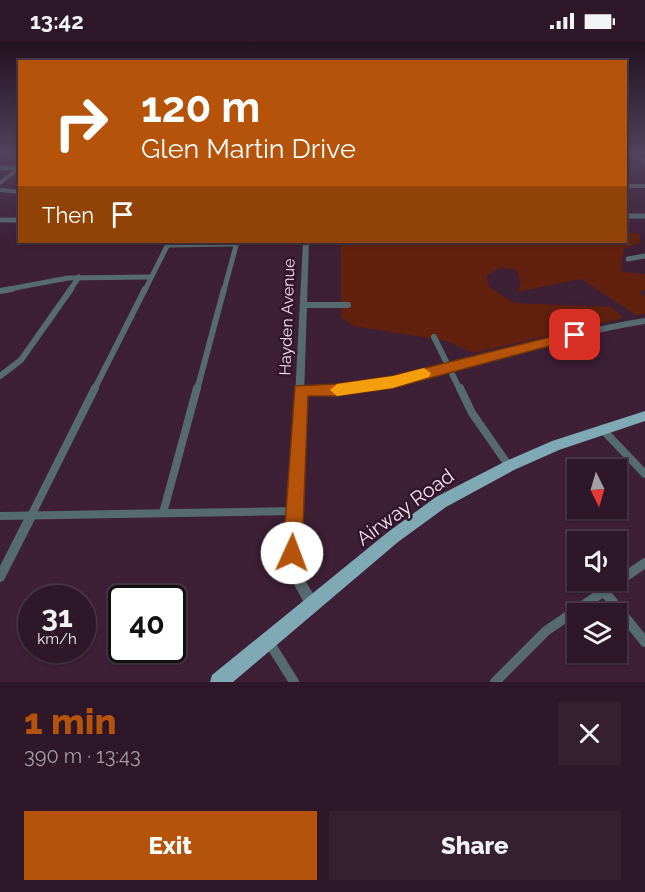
<!DOCTYPE html>
<html lang="en">
<head>
<meta charset="utf-8">
<style>
	body { margin:0; font-family:Raleway,sans-serif; background:#362030; color:#f1f3f6; height:100vh; display:flex; flex-direction:column; font-size:22px; white-space:nowrap }
	* { box-sizing:border-box; margin:0 }
	p { font-size:20px; color:#a79fa8 }
	.icon { flex:none; width:33px; height:33px; fill:none; stroke:currentColor; stroke-width:2; stroke-linecap:round; stroke-linejoin:round }
	.map { position:relative; height:640px; overflow:hidden }
	.panel { display:flex; flex-direction:column; background:#2e1728; flex:1 }
	.panel>* { flex:none }
	.top-card { position:absolute; left:18px; top:18px; width:609px; height:183px; border-radius:0px; box-shadow:0 2px 4px #0004,0 0 0 2px #493645; background:#b45309; color:#fff; overflow:hidden }
	.needle { width:39px; rotate:175deg }
	.controls { position:absolute; left:567px; top:417px; display:grid; gap:12px }
	.controls a { display:grid; place-items:center; width:60px; height:60px; border-radius:0px; background:#2e1728; box-shadow:0 2px 4px #0004,0 0 0 2px #493645; font-size:30px }
	.speed { position:absolute; left:18px; top:543px; display:flex; gap:12px; font-size:30px; font-weight:700; text-align:center }
	.speed>* { display:grid; place-content:center; width:78px; height:78px; border-radius:50%; background:#2e1728; box-shadow:0 2px 4px #0004,0 0 0 2px #493645; line-height:1 }
	.speed small { font-size:15px; font-weight:400 }
	.speed .limit { border:3px solid #111; border-radius:9px; background:#fff; color:#111 }
	.pin { position:absolute; display:grid; place-items:center; width:51px; height:51px; color:#fff; margin:-26px; border-radius:12px; box-shadow:0 3px 9px #0006 }
	.me { position:absolute; width:66px; margin:-33px; rotate:2deg; stroke-linejoin:round; filter:drop-shadow(0 0 4px #0008) }
	.turn { display:flex; align-items:center; gap:21px; height:126px; padding:0 24px; font-size:27px }
	.turn .icon { width:78px; height:78px; stroke-width:2.5 }
	.turn b { display:block; font-size:42px; line-height:51px }
	.then { display:flex; align-items:center; height:57px; padding:0 24px; background:#0003; gap:12px; font-size:22px }
	.round { display:grid; place-items:center; flex:none; width:63px; height:63px; border-radius:0px; background:#362030 }
	.summary { display:flex; align-items:center; justify-content:space-between; height:102px; padding:0 24px }
	h1 { font-size:36px; font-weight:800; line-height:45px; color:#b45309 }
	.cta { display:flex; gap:12px; margin-top:auto; padding:12px 24px }
	.cta a { flex:1; height:69px; border-radius:0px; background:#b45309; color:#fff; font-size:24px; font-weight:800; line-height:69px; text-align:center }
	.cta a+a { background:#362030; color:#f1f3f6 }
	.status { display:flex; justify-content:space-between; align-items:center; height:42px; padding:0 30px; background:#2e1728; direction:ltr }
	.status svg { height:16px; fill:currentColor }
	.map>svg:first-child { display:block }
	.green { fill:#61210e }
	.lines { fill:none; stroke-linecap:round; stroke-linejoin:round }
	.minor-far4 { stroke:#566b70; stroke-width:4 }
	.minor-far3 { stroke:#566b70; stroke-width:5 }
	.minor-far2 { stroke:#566b70; stroke-width:6 }
	.minor-far1 { stroke:#566b70; stroke-width:8 }
	.minor { stroke:#566b70; stroke-width:10 }
	.tertiary { fill:#566b70; fill-rule:evenodd }
	.primary { fill:#7faab5; fill-rule:evenodd }
	.route { fill:#b45309; stroke:#753606; stroke-width:1.5 }
	.slow { fill:#f59e0b }
	.labels { text-anchor:middle; dominant-baseline:central; stroke-width:5; stroke-linejoin:round; paint-order:stroke }
	.street-label { font-size:16px; fill:#f5e1ef; stroke:#32152c }
	.near-street-label { font-size:20px; fill:#f5e1ef; stroke:#32152c }
</style>
</head>
<body>
<div class="status"><b>13:42</b><svg viewBox="0 0 49 12"><path d="M0 12V9h3v3zM5 12V6h3v6zM10 12V3h3v9zM15 12V0h3v12zM26 1h20v11H26zM47 4h2v5h-2z"/></svg></div>
<div class="map">
<svg width="645" height="640" viewBox="0 0 645 640">
	<rect width="100%" height="100%" fill="#3d1f36"/>
	<path class="green" d="M626,190L639,192L641,200L624,207L621,223L623,230L645,232V248L639,250L645,254V272L636,273L581,237L517,250L521,240L516,227L499,226L487,234L489,245L514,261L611,265L624,276L474,311L446,299L353,284L341,275V200H626Z"/>
	<g class="lines">
		<g class="minor-far4">
			<path d="M630,110L645,120"/>
			<path d="M0,126H18"/>
			<path d="M0,141L19,126"/>
			<path d="M626,144H645"/>
			<path d="M0,148L20,150"/>
		</g>
		<g class="minor-far3">
			<path d="M626,174H645"/>
			<path d="M0,178H20"/>
			<path d="M167,203L236,202"/>
			<path d="M628,217L645,214"/>
			<path d="M4,248L68,236L150,235"/>
			<path d="M70,248L79,235"/>
			<path d="M145,248L169,200"/>
			<path d="M224,248L237,200"/>
		</g>
		<g class="minor-far2">
			<path d="M0,249L12,247"/>
			<path d="M304,263H348"/>
			<path d="M434,295L460,348"/>
			<path d="M0,334L21,318L71,247"/>
			<path d="M94,348L145,247"/>
			<path d="M197,348L224,247"/>
			<path d="M306,348C423,343 531,297 645,279"/>
		</g>
		<g class="minor-far1">
			<path d="M460,346L472,371L509,424"/>
			<path d="M301,348L342,346"/>
			<path d="M602,387L645,432"/>
			<path d="M163,471L197,346"/>
			<path d="M0,474L294,469"/>
			<path d="M30,476L95,346"/>
		</g>
		<g class="minor">
			<path d="M0,535L31,474"/>
			<path d="M603,548L645,600"/>
			<path d="M269,600L294,640"/>
			<path d="M495,640L546,589L645,521"/>
		</g>
		<path class="tertiary" d="M303,200H309L299,511L303,535L320,563L318,568L313,570L308,568L291,537L287,511Z"/>
		<path class="primary" d="M645,369V379L559,408L514,428L446,465L398,500L233,640H210L212,633L388,490L436,455L504,420L552,399Z"/>
	</g>
	<linearGradient id="sky" x2="0" y2="1"><stop stop-color="#22111e"/><stop offset="0.55" stop-color="#51425d"/><stop offset="1" stop-color="#51425d" stop-opacity="0"/></linearGradient>
	<rect width="645" height="200" fill="url(#sky)"/>
	<path class="route" d="M575,289L581,293L579,296L393,346L337,354H308L302,511L300,518L292,521L285,518L283,511L295,344L337,342L393,334Z"/>
	<path class="slow" d="M424,326L431,331L429,335L393,346L337,354L330,348L337,342L393,334Z"/>
	<g class="labels">
		<g class="street-label">
			<text transform="translate(287 275) rotate(-88)">Hayden Avenue</text>
		</g>
		<g class="near-street-label">
			<text transform="translate(405 465) rotate(-36)">Airway Road</text>
		</g>
	</g>
</svg>
<div class="controls">
<a><svg class="needle" viewBox="-14 -14 28 28"><path d="M0-13l5 13h-10z" fill="#e53935"/><path d="M0 13l5-13h-10z" fill="#a79fa8"/></svg></a>
<a><svg class="icon" aria-label="sound" viewBox="0 0 24 24"><path d="M4 9h4l5-4v14l-5-4H4zM17 9q2 3 0 6"/></svg></a>
<a><svg class="icon" aria-label="layers" viewBox="0 0 24 24"><path d="M12 4l9 5-9 5-9-5zM3 14l9 5 9-5"/></svg></a>
</div>
<div class="speed"><div>31<small>km/h</small></div><div class="limit">40</div></div>
<div class="pin" style="left:575px;top:293px;background:#d93025"><svg class="icon" aria-label="arrive" viewBox="0 0 24 24"><path d="M6 21V4h12l-3 4 3 4H6"/></svg></div>
<svg class="me" style="left:292px;top:511px" viewBox="-20 -20 40 40"><circle r="19" fill="#fff"/><path d="M0-13L10 11 0 6-10 11z" fill="#b45309"/></svg>
<div class="top-card">
<div class="turn"><svg class="icon" aria-label="right" viewBox="0 0 24 24"><path d="M7 20v-9h11M14 6l5 5-5 5"/></svg><div><b>120 m</b>Glen Martin Drive</div></div>
<div class="then">Then<svg class="icon" aria-label="arrive" viewBox="0 0 24 24"><path d="M6 21V4h12l-3 4 3 4H6"/></svg></div>
</div>
</div>
<section class="panel">
<div class="summary"><div><h1>1 min</h1><p>390 m · 13:43</p></div><a class="round"><svg class="icon" aria-label="close" viewBox="0 0 24 24"><path d="M6 6l12 12M18 6L6 18"/></svg></a></div>
<div class="cta"><a>Exit</a><a>Share</a></div>
</section>
</body>
</html>
